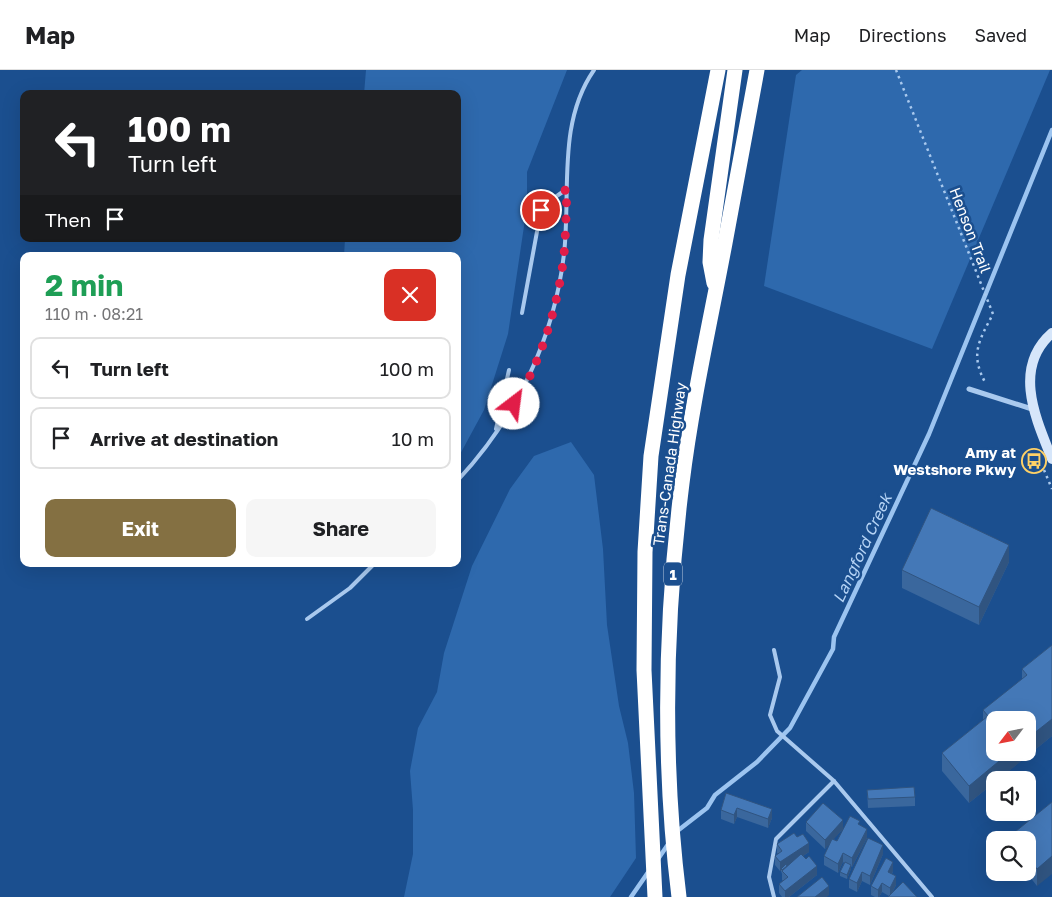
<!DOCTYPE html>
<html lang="en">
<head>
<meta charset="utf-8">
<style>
	body { margin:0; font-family:"Golos Text",sans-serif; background:#f6f6f6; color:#202124; height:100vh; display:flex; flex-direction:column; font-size:19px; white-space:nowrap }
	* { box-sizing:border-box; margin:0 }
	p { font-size:16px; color:#757577 }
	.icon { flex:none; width:28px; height:28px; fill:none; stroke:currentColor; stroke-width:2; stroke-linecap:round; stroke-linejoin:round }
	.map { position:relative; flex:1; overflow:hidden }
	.details { position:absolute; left:20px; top:182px; width:441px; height:315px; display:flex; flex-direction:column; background:#fff; border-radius:10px; box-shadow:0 5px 20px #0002 }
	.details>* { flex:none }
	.hud { position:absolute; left:20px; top:20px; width:441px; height:152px; border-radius:10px; box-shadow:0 5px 20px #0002; background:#202124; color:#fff; overflow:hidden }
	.needle { width:32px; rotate:238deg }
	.tools { position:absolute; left:986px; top:641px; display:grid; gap:10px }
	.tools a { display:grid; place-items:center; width:50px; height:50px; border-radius:10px; background:#fff; box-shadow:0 5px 20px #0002; font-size:25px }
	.pin { position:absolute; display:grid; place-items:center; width:42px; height:42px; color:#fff; margin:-21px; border:2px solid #fff; border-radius:50%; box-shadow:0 1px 5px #0007 }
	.me { position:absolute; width:55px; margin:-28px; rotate:30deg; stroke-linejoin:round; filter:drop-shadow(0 0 4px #0008) }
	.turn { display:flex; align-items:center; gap:18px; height:105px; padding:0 25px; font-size:22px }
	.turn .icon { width:65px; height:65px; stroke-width:2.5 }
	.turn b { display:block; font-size:35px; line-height:42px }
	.then { display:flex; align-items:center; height:48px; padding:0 25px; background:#0003; gap:10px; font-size:19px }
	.round { display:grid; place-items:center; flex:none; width:52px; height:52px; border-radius:10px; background:#f6f6f6 }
	.overview { display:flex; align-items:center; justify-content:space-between; height:85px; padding:0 25px }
	h1 { font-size:30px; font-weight:700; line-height:38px; color:#1e9e55 }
	.action { display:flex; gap:10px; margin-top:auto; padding:10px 25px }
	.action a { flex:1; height:58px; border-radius:10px; background:#847042; color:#fff; font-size:20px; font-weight:700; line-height:58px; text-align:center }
	.action a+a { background:#f6f6f6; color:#202124 }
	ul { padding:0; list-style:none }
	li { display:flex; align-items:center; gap:15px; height:62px; margin:0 10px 8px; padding:0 15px; border:2px solid #e0e0e0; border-radius:10px }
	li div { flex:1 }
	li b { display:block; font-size:19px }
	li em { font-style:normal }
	header { display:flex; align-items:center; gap:30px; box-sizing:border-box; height:70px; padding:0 25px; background:#fff; border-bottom:1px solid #e0e0e0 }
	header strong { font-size:24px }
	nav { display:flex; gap:28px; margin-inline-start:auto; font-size:18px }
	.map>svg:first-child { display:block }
	.green { fill:#2e69ad }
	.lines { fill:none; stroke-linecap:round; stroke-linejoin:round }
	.stream { stroke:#9cc4f0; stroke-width:4.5 }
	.path { stroke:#a9c9ee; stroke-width:2.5; stroke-dasharray:2.5 4; stroke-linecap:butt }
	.lane { stroke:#a9c9ee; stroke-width:4 }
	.street { stroke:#a9c9ee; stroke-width:5 }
	.secondary { stroke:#d6e6fa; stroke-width:10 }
	.highway { stroke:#fff; stroke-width:15 }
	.wall { fill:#3a679d }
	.shaded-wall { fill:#305480 }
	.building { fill:#4478b7; stroke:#305480 }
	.route { stroke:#e11d48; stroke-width:9; stroke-dasharray:0 16.2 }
	.labels { text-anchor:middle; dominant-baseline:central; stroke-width:5; stroke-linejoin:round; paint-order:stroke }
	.shield { fill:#1b4f8f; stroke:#bbcadd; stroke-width:1 }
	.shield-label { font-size:14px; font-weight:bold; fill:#fff }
	.street-label { font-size:15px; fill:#fff; stroke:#1b4f8f }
	.poi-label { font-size:15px; font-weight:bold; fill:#fff; stroke:#1b4f8f; text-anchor:end }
	.water-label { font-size:16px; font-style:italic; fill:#b5d3f5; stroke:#1b4f8f }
</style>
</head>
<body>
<header>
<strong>Map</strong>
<nav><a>Map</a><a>Directions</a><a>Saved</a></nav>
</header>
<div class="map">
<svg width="1052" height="827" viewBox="0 0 1052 827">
	<rect width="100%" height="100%" fill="#1b4f8f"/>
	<g class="green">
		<path d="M366,0H567L527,102V136L508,264L484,340L458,388V186H344L345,169H458V24H364Z"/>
		<path d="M802,0H1050L932,279L764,216L796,5Z"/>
		<path d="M571,372L594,405L603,479L607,555L619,636L628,673L634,723L636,788L610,827H404L413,784V740L410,701L418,658L437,622L444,583L472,496L510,419L534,386Z"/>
	</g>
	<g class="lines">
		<g class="stream">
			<path d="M676,762L707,738L715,725L757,692L790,658L833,579L834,567L929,364L1052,60"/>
			<path d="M658,789L669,773"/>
			<path d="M631,827L649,801"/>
		</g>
		<g class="path">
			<path d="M896,0L993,244C978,272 970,285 986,314"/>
			<path d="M1044,400L1052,419"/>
		</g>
		<g class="lane">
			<path d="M522,243L541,140L548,132L567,119"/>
			<path d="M496,359L509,300"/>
			<path d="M458,410C516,348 554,269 564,184C571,122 557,53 594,0"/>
			<path d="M307,549L350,518L374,494"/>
			<path d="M774,580L780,607L770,645L777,661L834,711L932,827"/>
			<path d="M774,827L769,807L776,769L834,711"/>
		</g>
		<path class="street" d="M969,319L1032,339"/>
		<path class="secondary" d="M1052,263C1012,298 1036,349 1052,389"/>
		<g class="highway">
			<path d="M714,213L710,192L711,170L735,0"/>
			<path d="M655,827L644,600L645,482L651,386L678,205L718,0"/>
			<path d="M679,827C662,690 665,550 682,413C692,332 710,253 725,173C736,116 746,58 757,0"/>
		</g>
	</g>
	<g class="wall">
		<path d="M1009,492L979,555L902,518V500Z"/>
		<path d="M1052,575V666L969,733L942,701V683L983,650V640L1022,610V599Z"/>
		<path d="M867,720L915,727V736L868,738Z"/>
		<path d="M726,723L772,748L768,758L737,747L734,754L721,749V740Z"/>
		<path d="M1052,732L1037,816L1026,802H1028V770H1010V766Z"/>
		<path d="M806,752L843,759L833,769L837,771L860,755L867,768L852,797L851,796V799L847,809L840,806V802L844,793L843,792L838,803L824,795V786L831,772L825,779L806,761Z"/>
		<path d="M797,767L809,782L803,786L817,805L789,827H782L779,823V814L783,811L782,810V804L781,801H780L775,795V786L778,784L777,783V774Z"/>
		<path d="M883,784L870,815L862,811L857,822L849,818V809Z"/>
		<path d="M893,801L892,804L896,815L892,823L889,826L882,822L879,827H875L871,825V816Z"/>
	</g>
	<g class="shaded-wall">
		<path d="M1009,475V492L979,555V537Z"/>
		<path d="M1052,649V666L998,710H995V712L969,733V716L1010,682H1028V668Z"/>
		<path d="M737,738V747L734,754V745Z"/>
		<path d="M772,739V748L768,758V749Z"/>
		<path d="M843,750V759L825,779V770Z"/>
		<path d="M867,759V768L852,797V788Z"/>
		<path d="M809,773V782L782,800L781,799V801H780V792Z"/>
		<path d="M883,775V784L870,815V806Z"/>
		<path d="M843,783V792L838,803V794Z"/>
		<path d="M1052,786V804L1037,816V799Z"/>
		<path d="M893,792V801L888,811V802Z"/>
		<path d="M851,795V799L847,809V805Z"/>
		<path d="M817,796V805L789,827H785V821Z"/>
		<path d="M862,802V811L857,822V813Z"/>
		<path d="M896,806V815L890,827V818Z"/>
		<path d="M882,813V822L879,827H878V820Z"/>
		<path d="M829,816V825L827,827H815Z"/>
	</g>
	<g class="building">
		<path d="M931,438L1009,475L979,537L902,500Z"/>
		<path d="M1052,575V649L1028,668V650H995V682H1010L969,716L942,683L988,646L983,640L1027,605L1022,599Z"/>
		<path d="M914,717L915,727L868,729L867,720Z"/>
		<path d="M726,723L772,739L768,749L737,738L734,745L721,740Z"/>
		<path d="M1052,732V786L1037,799L1028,787V770H1013L1010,766Z"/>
		<path d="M823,733L843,750L825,770L806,752Z"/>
		<path d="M850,746L860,751L858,754L867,759L852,788L843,783L838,794L824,786L832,769L837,771Z"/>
		<path d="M794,763L797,767L803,764L809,773L780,792L775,786L782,781L777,774Z"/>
		<path d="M868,768L883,775L870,806L862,802L857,813L849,809Z"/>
		<path d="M801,784L806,789L809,786L817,796L785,821L779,814L788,807L782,801Z"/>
		<path d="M886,788L893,792L888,802L896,806L890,818L882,813L878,820L871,816Z"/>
		<path d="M845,792L851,795L847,805L840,802Z"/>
		<path d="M786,794L787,796L782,800L781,799Z"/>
		<path d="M822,807L829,816L815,827H797Z"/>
		<path d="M903,812L917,827H888Z"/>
	</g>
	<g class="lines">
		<path class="route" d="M514,334C541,294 559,232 564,184C566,162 566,140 567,119L548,132L541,140"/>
	</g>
	<defs>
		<symbol id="bus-ring" viewBox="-11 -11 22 22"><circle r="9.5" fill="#1b4f8f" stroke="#ffd166" stroke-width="1.5"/><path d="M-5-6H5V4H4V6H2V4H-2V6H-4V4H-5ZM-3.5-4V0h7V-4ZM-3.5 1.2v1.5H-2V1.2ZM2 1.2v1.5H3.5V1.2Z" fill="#ffd166"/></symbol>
	</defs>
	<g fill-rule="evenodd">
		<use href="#bus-ring" x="1020" y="377" width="28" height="28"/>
	</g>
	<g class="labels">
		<rect class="shield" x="664" y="492.5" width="18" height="23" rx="4"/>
		<g class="shield-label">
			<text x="673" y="504">1</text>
		</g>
		<g class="street-label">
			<text transform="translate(971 160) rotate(69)">Henson Trail</text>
			<text transform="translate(669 394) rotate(-82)">Trans-Canada Highway</text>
		</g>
		<g class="poi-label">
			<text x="1016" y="382">Amy at<tspan x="1016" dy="17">Westshore Pkwy</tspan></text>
		</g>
		<g class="water-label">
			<text transform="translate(862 478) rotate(-65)">Langford Creek</text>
		</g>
	</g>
</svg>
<div class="tools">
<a><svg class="needle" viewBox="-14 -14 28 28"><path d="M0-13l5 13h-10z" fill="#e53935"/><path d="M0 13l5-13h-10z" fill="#757577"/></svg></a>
<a><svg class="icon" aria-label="sound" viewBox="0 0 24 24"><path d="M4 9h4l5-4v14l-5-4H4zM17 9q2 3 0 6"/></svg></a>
<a><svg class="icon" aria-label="search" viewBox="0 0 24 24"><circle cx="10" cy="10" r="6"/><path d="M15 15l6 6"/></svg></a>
</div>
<div class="pin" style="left:541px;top:140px;background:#d93025"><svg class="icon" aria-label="arrive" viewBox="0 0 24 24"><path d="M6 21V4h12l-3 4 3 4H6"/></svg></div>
<svg class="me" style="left:514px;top:334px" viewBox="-20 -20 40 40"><circle r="19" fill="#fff"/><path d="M0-13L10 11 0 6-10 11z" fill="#e11d48"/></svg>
<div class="hud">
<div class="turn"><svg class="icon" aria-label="left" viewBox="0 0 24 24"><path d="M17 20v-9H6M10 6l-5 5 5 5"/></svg><div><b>100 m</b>Turn left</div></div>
<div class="then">Then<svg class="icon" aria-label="arrive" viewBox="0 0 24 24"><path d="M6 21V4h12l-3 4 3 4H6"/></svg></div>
</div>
<section class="details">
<div class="overview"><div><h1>2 min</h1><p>110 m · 08:21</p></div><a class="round" style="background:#d93025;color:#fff"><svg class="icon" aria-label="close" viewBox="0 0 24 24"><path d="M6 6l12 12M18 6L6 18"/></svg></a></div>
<ul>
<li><svg class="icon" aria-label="left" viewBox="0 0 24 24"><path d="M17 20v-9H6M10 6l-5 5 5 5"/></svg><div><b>Turn left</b></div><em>100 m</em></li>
<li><svg class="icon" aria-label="arrive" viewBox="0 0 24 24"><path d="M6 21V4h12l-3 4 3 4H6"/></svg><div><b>Arrive at destination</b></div><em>10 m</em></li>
</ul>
<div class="action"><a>Exit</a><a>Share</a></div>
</section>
</div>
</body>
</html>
